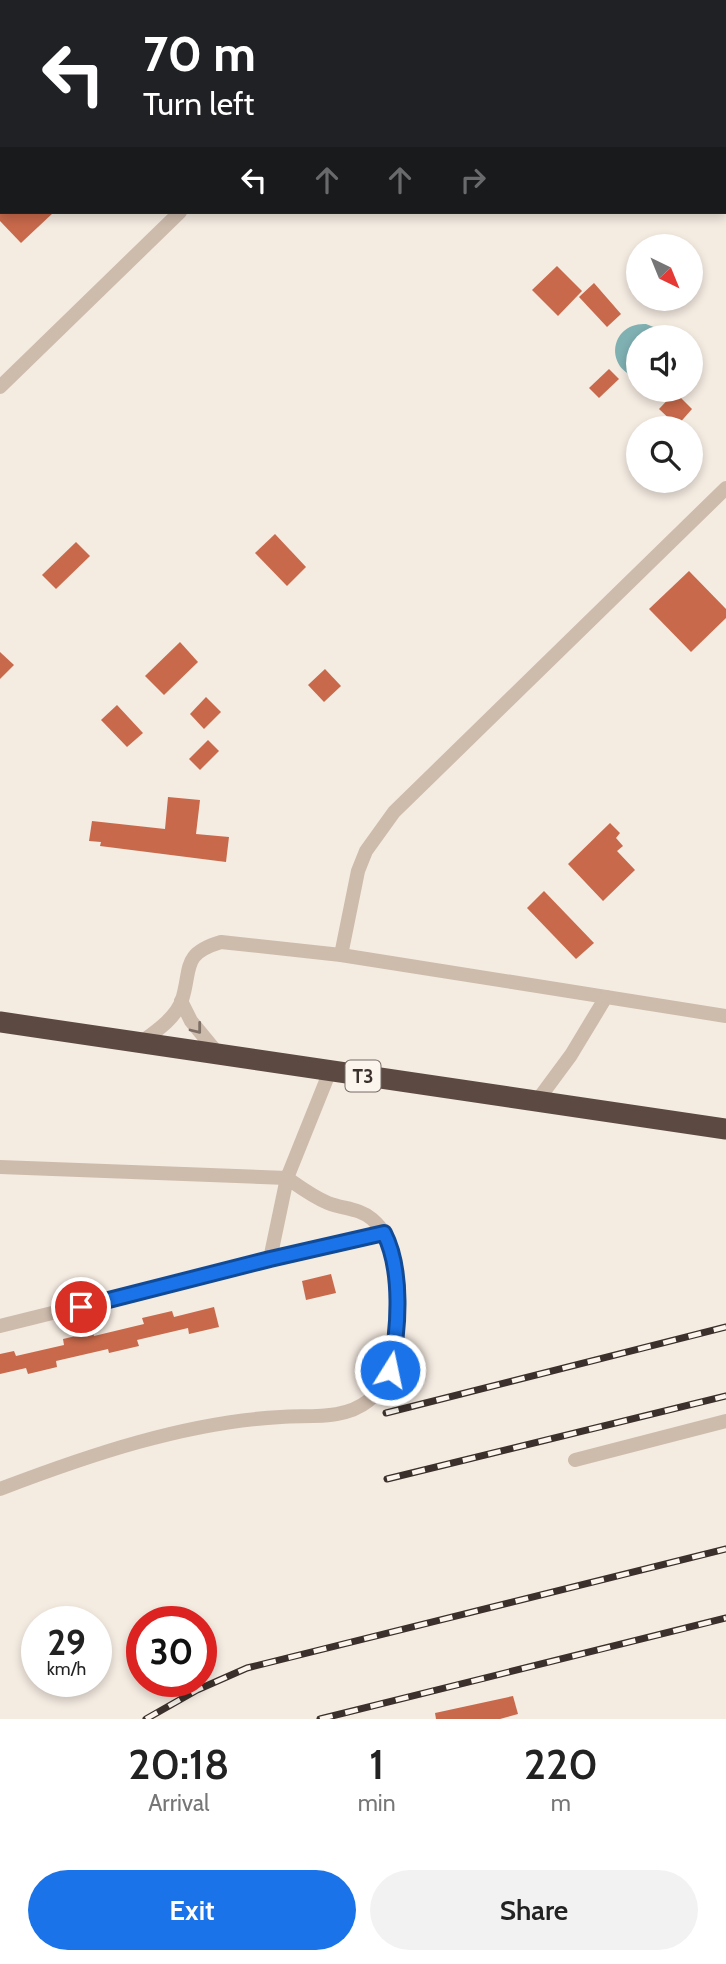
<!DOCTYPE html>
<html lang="en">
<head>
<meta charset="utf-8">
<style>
	body { margin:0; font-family:Cabin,sans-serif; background:#f2f2f2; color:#222; height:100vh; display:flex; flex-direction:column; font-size:26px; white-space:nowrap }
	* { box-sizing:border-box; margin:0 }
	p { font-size:23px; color:#767676 }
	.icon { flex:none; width:38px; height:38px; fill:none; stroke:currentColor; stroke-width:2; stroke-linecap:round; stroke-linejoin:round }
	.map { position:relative; height:1719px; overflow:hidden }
	.drawer { display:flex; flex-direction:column; background:#fff; flex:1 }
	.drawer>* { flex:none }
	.guide { position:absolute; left:0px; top:0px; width:726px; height:214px; box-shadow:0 4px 10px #0003; background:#202124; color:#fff; overflow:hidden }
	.needle { width:46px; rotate:137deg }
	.tools { position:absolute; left:626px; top:234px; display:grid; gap:14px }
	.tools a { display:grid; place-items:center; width:77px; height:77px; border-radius:50%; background:#fff; box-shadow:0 4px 10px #0003; font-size:35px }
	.speed { position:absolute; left:21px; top:1606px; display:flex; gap:14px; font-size:35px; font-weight:700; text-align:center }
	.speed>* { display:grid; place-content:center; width:91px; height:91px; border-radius:50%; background:#fff; box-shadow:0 4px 10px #0003; line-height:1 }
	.speed small { font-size:18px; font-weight:400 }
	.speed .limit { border:10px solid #d22; background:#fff; color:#111 }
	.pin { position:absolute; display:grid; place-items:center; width:60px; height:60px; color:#fff; margin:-30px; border:4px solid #fff; border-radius:50%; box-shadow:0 2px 7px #0007 }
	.me { position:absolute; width:77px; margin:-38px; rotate:10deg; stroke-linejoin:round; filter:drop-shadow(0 0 5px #0008) }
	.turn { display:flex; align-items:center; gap:24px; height:147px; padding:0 28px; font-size:32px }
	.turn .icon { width:91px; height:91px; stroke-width:2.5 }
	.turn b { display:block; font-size:49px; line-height:60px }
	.lanes { display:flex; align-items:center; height:66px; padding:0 28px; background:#0003; justify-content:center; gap:35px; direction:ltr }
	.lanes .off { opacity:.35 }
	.eta { display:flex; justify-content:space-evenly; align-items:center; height:119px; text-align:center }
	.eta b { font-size:42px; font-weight:600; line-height:49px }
	.primary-button { display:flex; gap:14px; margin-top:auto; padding:14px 28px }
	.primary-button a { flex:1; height:80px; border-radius:42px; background:#1a73e8; color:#fff; font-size:28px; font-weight:600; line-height:80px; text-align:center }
	.primary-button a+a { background:#f2f2f2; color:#222 }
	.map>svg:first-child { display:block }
	.water { fill:#7fb0b2 }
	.building { fill:#c8694b }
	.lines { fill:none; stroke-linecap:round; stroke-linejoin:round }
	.minor { stroke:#cdbbac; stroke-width:14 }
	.highway { stroke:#5c4a42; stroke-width:21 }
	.rail-casing { stroke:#3b302b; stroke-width:7 }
	.rail { stroke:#fbf5ee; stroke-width:4.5; stroke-dasharray:13; stroke-linecap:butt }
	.oneway { stroke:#7d6f65 }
	.route-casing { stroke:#114b97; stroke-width:18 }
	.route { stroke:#1a73e8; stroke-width:12 }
	.labels { text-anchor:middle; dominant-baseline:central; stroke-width:5; stroke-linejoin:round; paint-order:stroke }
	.shield { fill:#fbf5ee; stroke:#756b66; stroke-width:2 }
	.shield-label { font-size:19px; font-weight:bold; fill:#3b302b }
</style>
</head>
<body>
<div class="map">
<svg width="726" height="1719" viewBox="0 0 726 1719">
	<rect width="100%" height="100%" fill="#f4ebe1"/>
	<path class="water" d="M646,324L656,328L666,338H639V378C603,369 610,322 646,324Z"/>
	<g class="building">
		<path d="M0,212H54L21,243L0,221Z"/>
		<path d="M557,266L582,291L558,316L532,290Z"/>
		<path d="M594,283L621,314L607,327L579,297Z"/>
		<path d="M609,369L619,379L599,398L589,388Z"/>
		<path d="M675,392L692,409L677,426L659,409Z"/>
		<path d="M275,534L306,567L287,586L255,553Z"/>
		<path d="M76,542L90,556L56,589L42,575Z"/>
		<path d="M689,571L726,609V618L691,652L649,609Z"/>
		<path d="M180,642L198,662L164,695L145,676Z"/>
		<path d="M0,652L14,665L0,679Z"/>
		<path d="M325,669L341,686L324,702L308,685Z"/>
		<path d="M206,697L221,712L204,729L190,714Z"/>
		<path d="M117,705L143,733L127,747L101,720Z"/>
		<path d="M208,740L219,751L200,770L189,759Z"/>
		<path d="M168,797L200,800L196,834L229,837L226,862L100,846L101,842L89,841L92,821L165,829Z"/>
		<path d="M610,823L620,833L616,838L623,846L617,851L635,870L603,901L568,864Z"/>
		<path d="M544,891L594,943L576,959L527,908Z"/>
		<path d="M331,1274L336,1293L306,1300L302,1281Z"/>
		<path d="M214,1307L219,1327L189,1334L188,1328L137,1340L139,1346L109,1353L108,1349L56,1361L57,1367L28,1374L26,1368L0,1374V1354L14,1351L16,1356L64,1345L63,1339L93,1332L94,1336L144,1324L142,1318L172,1311L174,1317Z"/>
		<path d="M513,1696L518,1714L500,1719H436L435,1713Z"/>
	</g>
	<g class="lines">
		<g class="minor">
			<path d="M395,2L397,0"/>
			<path d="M0,387L180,212"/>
			<path d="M341,955L358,871L366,851L394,812L726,488"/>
			<path d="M181,1001L191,1021L219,1055"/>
			<path d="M140,1043C155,1032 176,1018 182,1000C192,968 181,954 221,942L341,955L726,1016"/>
			<path d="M537,1101L571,1055L606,997"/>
			<path d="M0,1167L287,1178L330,1071"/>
			<path d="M0,1326L270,1259L385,1233"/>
			<path d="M575,1460L726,1421"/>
			<path d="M0,1489C89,1455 186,1422 281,1417C310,1415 344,1420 368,1401C397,1378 397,1336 396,1302C396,1273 397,1240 372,1219C359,1208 343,1209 328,1203C313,1197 300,1187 287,1178L270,1259"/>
		</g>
		<path class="highway" d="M0,1022L726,1129"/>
		<defs>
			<g id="rail">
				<path d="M386,1413L726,1327"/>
				<path d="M387,1479L726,1396"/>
				<path d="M146,1719L197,1690L247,1668L726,1549"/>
				<path d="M320,1719L726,1618"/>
			</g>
		</defs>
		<use href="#rail" class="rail-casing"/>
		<use href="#rail" class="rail"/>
	</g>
	<defs><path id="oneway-chevron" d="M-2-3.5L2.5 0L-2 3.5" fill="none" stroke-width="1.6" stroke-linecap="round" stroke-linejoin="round" transform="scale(1.75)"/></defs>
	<use class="oneway" href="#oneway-chevron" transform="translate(197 1029) rotate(52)"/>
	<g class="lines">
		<defs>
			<path id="route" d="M81,1307L270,1259L384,1233C403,1270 399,1331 390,1370"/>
		</defs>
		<use href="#route" class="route-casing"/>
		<use href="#route" class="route"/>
	</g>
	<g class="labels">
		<rect class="shield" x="345.5" y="1060.5" width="35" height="31" rx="5"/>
		<g class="shield-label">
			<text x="363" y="1076">T3</text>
		</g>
	</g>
</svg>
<div class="tools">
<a><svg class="needle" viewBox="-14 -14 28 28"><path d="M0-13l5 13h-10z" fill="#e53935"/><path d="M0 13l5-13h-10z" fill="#767676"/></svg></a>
<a><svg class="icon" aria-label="sound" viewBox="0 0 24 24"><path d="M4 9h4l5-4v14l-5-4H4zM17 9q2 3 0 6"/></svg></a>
<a><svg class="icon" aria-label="search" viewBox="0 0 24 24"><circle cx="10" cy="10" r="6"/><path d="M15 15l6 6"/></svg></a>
</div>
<div class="speed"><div>29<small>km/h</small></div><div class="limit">30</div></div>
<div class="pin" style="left:81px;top:1307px;background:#d93025"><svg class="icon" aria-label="arrive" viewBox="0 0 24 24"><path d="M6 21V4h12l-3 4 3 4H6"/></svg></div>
<svg class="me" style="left:390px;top:1370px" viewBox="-20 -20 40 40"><circle r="17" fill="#1a73e8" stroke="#fff" stroke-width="3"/><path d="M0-11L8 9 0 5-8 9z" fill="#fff"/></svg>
<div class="guide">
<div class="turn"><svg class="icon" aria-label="left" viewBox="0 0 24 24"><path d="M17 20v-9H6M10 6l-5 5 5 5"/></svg><div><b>70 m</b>Turn left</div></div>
<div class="lanes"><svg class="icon" aria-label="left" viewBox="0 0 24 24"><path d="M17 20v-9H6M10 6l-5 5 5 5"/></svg><svg class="icon off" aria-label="ahead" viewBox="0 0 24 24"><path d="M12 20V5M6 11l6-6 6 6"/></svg><svg class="icon off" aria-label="ahead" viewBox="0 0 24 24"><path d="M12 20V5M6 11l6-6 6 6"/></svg><svg class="icon off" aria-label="right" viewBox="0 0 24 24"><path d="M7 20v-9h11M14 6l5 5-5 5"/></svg></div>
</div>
</div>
<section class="drawer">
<div class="eta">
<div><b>20:18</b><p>Arrival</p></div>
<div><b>1</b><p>min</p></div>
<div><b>220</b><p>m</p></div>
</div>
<div class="primary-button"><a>Exit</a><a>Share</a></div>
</section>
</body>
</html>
